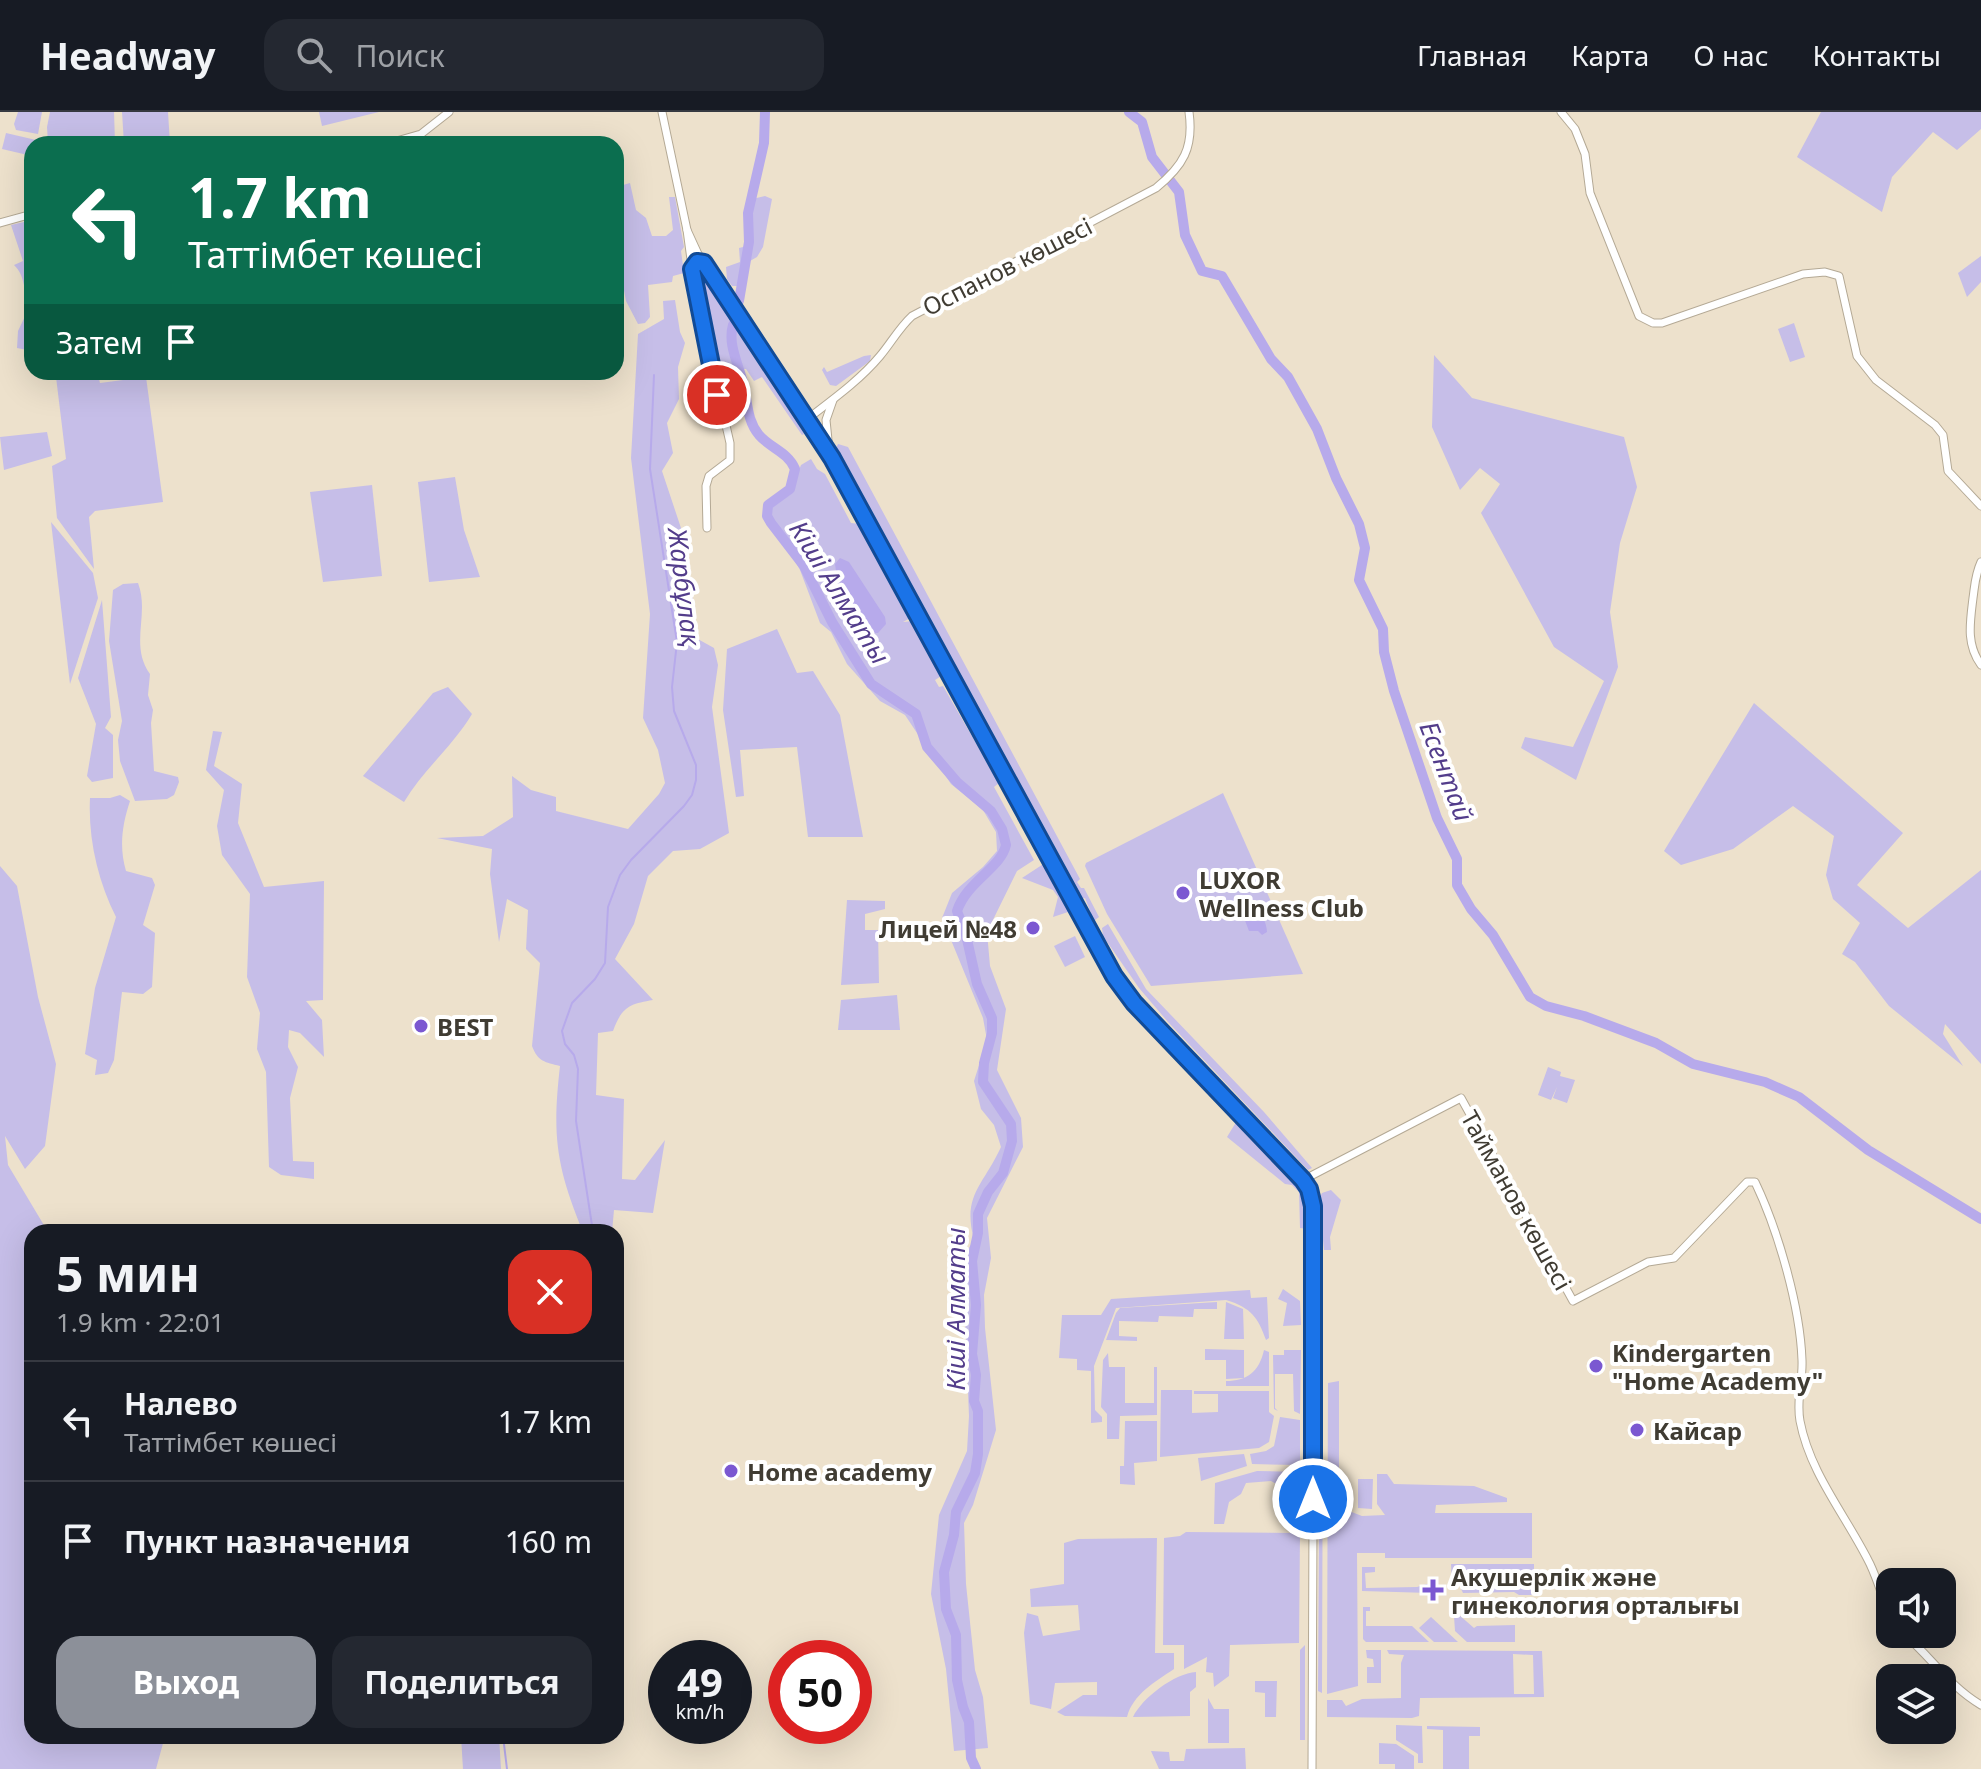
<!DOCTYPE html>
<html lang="ru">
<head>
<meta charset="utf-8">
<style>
	body { margin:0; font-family:"Noto Sans",sans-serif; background:#242831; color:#f1f3f6; height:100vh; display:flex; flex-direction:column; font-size:30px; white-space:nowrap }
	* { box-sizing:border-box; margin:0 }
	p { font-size:26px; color:#9ea1a6 }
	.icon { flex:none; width:44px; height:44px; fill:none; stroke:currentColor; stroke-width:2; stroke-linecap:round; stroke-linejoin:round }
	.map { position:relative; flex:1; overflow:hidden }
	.panel { position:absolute; left:24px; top:1112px; width:600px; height:520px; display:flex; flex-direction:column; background:#171b24; border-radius:24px; box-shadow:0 8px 32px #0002 }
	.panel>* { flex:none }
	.top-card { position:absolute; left:24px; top:24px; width:600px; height:244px; border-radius:24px; box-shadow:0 8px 32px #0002; background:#0b6e4f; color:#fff; overflow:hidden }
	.tools { position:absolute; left:1876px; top:1456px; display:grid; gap:16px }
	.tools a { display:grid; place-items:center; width:80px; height:80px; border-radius:16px; background:#171b24; box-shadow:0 8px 32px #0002; font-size:40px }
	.speed { position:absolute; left:648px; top:1528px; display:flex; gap:16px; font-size:40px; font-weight:700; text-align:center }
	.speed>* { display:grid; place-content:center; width:104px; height:104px; border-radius:50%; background:#171b24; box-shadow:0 8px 32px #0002; line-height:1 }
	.speed small { font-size:20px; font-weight:400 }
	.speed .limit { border:12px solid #d22; background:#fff; color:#111 }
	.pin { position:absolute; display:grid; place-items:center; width:68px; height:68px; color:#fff; margin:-34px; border:4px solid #fff; border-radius:50%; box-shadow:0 2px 8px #0007 }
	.me { position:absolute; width:88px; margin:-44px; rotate:0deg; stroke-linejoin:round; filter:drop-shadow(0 0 6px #0008) }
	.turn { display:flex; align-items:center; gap:28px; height:168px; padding:0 32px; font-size:36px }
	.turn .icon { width:104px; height:104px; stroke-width:2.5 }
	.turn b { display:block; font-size:56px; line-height:68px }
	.then { display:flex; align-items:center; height:76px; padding:0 32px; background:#0003; gap:16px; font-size:30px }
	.round { display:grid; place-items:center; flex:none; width:84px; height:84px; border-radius:24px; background:#242831 }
	.headline { display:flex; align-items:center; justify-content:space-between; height:136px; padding:0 32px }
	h1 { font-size:48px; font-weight:700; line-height:60px }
	.primary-button { display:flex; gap:16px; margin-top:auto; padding:16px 32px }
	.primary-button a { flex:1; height:92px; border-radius:24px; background:#8c9099; color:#fff; font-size:32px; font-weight:700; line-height:92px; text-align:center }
	.primary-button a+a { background:#242831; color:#f1f3f6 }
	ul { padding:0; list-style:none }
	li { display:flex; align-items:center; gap:24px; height:120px; padding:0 32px; border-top:2px solid #363941 }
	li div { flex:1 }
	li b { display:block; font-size:30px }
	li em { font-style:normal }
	header { display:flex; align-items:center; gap:48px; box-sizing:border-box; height:112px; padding:0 40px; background:#171b24; border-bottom:2px solid #363941 }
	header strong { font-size:38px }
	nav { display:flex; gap:44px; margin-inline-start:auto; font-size:28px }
	.search { width:560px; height:72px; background:#242831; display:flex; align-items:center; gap:20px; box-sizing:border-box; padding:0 28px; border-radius:24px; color:#9ea1a6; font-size:30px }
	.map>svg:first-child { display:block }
	.green { fill:#c6bee8; fill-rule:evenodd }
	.water { fill:#b7aaeb }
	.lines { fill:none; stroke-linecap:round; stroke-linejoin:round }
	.stream { stroke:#b7aaeb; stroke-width:2 }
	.river { stroke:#b7aaeb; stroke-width:10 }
	.secondary-casing { stroke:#b4a995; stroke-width:9 }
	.secondary { stroke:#fff; stroke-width:7 }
	.route-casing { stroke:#114b97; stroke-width:20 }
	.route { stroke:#1a73e8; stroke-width:14 }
	.poi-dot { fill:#7b58d1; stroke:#fff; stroke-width:3 }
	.labels { text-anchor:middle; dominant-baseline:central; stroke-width:8; stroke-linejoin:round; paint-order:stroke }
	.street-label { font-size:24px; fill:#403c33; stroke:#fff }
	.poi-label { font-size:24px; font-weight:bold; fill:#403c33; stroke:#fff; text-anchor:start }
	.water-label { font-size:26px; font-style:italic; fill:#533d8b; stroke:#fff }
</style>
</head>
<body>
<header>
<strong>Headway</strong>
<div class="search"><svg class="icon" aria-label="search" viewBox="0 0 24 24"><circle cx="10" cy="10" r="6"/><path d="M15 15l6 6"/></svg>Поиск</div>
<nav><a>Главная</a><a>Карта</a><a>О нас</a><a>Контакты</a></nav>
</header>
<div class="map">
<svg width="1981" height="1657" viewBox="0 0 1981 1657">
	<rect width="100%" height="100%" fill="#ede1cc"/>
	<g class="green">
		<path d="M18,0H42L38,22L16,18L14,12Z"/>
		<path d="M50,0H114L115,32H48L47,15Z"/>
		<path d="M122,0H168L170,32H124Z"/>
		<path d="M319,0H379L322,14Z"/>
		<path d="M1821,0H1981V17L1957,38L1933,20L1892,65L1882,100L1797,45Z"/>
		<path d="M6,21L36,28L37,32H32V44L2,37Z"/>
		<path d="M630,71L636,98L646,106L652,124H666L673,118L669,85H675L684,135L681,139L684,161L673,164L672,170L648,173L650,205L645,211L638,212L626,189L616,136V75Z"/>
		<path d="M765,84L772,87L763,135L757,145L750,149L740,171L737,174H732L727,167L726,155L740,150L739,136L747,134L750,110L748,88Z"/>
		<path d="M32,108V239L17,236L18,219L28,198L30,186C21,174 26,165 14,153L23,149L11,113Z"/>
		<path d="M1981,144V170L1967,185L1958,161Z"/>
		<path d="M702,164L709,165L768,255L804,322L802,323L762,265L754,269L746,257H730L717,261L699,173Z"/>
		<path d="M675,188L680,220L685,231L678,255L679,287L667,311L673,341L662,359L685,428L692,478L696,526L714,536L718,553L712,595L729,721L700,737L673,739L648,764L634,812L615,847L653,888C629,892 622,895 613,919L598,921L596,983L624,987L622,1067L635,1068L665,1028L653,1101L614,1098L612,1120H583C556,1054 552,1024 560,954C545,950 538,950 532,934L540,851L526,837L528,798L507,787L499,830L490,762L492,737L437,726L483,724L513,705L512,664L531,678L556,685V699L628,717L659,682L665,671L658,638L643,606L650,502L631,346L638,222L664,207L663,189Z"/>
		<path d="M1794,211L1805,245L1790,250L1778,217Z"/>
		<path d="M871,243L870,249L836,274L830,273L822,258L824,255L827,260L864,244Z"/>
		<path d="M1434,243L1472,286L1624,325L1637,375L1620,431L1610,500L1618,555L1576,668L1521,636L1525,625L1573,635L1604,569L1554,535L1481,401L1500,372L1480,356L1460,378L1432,315Z"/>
		<path d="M36,260H97L100,271L146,265L163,390L95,399L89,405L94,457L57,406L52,354L66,347L56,265Z"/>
		<path d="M47,320L52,344L4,358L0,325Z"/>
		<path d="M838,332L848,335L1080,767L1077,770L1081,776H1084L1099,805L1091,811L1088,804L1091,801L1085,786L1078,788L861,389L856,370L836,336Z"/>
		<path d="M811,347L817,357L825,362L851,411L860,412L912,505L903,510L914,509L943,563L935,568L939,575L943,574L999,671L994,675L1034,748L1017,759L987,820L990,854L1006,897L997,958L1021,1006L1023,1035L987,1106L991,1146L984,1183L985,1216L996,1318L973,1393L964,1411L966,1472L975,1558L983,1585L988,1636L954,1639L946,1557L931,1482L939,1403L967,1339L969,1304L963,1161L965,1142L974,1128C962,1083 983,1074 1001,1035L994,1013L981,997L974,969L987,928L983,906L942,806L952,781L983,755L997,739L996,720L983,698L951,672L905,603L880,589L847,552L831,520L820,511L800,458L770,404L772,393L790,381L801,353Z"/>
		<path d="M455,365L464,418L480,465L429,470L418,370Z"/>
		<path d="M372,373L382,464L323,470L310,380Z"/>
		<path d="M51,410L93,461L98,486L70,572Z"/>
		<path d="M138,471C150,502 129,533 150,562L148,583L153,598L151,611L154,659L178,665L179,670L174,683L167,687L135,689L120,649L118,628L122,609L109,529L113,478L123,472Z"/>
		<path d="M102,488L111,605L105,616L113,623V666L92,670L87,664L96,612L78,566Z"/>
		<path d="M777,517L797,561L813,559L840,603L863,725H808L797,635L740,638L744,684L736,685L723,598L727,537Z"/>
		<path d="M448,575L472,602C453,634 423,658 404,690L363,664L433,581Z"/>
		<path d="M1754,591L1903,721L1857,773L1908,816L1981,758V952L1945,912L1943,922L1963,954L1889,894L1855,850L1842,842L1860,811L1833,787L1826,763L1834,724L1793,694L1733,737L1681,753L1664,739Z"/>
		<path d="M213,619L222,620L214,654L242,672L238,711L264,775L324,769L323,888L306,889L322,908L324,945L300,921L289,918L288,935L298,955L290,986L293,1049L314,1050V1067L281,1063L269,1055L266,960L257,937L260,901L247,865L250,782L222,743L217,714L224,678L206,658Z"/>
		<path d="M1223,681L1303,862L1151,874L1107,802L1085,754L1086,751Z"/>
		<path d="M120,683L130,689C122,713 119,735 126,759L152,766L155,773L143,813L155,821L152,875L143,882L122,880L114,948L108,961L95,963L97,948L85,942L95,876L116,805C98,769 88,727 90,686H110Z"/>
		<path d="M1045,751L1071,799L1053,805L1058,785L1053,778L1022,766Z"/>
		<path d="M0,754L17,774L38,885L56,952L45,1034L25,1057L5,1024L8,1053L48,1120H32V1624H165L156,1657H0Z"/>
		<path d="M847,788L885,789V797L865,802V818H878L879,871L841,873Z"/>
		<path d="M1108,812L1146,877L1264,1000L1312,1056L1308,1058L1168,910L1139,876L1103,824L1102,816Z"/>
		<path d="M1075,824L1085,845L1065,855L1054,834Z"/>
		<path d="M897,883L900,918H838L841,888Z"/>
		<path d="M1548,955L1561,960L1560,964L1575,968L1567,991L1553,986L1557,975L1551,988L1538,983Z"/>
		<path d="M1238,1007L1299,1072L1306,1085L1308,1117L1300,1116L1299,1080L1292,1073L1285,1072L1227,1025Z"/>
		<path d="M1331,1078L1341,1088L1330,1125L1331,1138H1324L1319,1087L1322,1081Z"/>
		<path d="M1283,1177L1300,1189L1301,1213L1283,1214L1287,1191L1278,1187Z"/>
		<path d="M1250,1178L1251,1186L1267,1185L1269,1226L1266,1228C1258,1206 1252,1196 1226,1188L1116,1196L1094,1254L1095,1298L1102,1305V1310L1091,1311V1259L1077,1258V1247L1059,1246L1062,1203H1101L1111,1187Z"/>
		<path d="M1217,1190V1197H1194L1193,1205L1159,1204L1158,1210L1119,1209V1224L1137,1225V1229L1106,1228L1116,1201L1120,1196Z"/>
		<path d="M1226,1190L1243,1197L1244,1227H1224Z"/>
		<path d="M1205,1237L1244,1238V1266L1226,1267V1248H1205Z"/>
		<path d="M1264,1238L1269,1240V1274H1226V1269C1247,1269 1259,1260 1264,1238Z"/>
		<path d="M1284,1238H1301L1300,1302L1294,1299L1293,1262H1275V1296L1278,1299L1274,1297L1273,1243H1284Z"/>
		<path d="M1108,1241L1109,1255H1125V1291H1154V1255H1157V1303L1120,1304L1119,1327H1107V1302L1101,1295L1103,1248Z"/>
		<path d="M1323,1258L1322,1581L1318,1579L1320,1261Z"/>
		<path d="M1339,1269V1375L1344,1397L1362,1404L1385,1403L1377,1392V1362H1387L1394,1372L1474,1374L1507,1386V1390L1436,1393L1435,1401H1532V1446H1385V1441H1357L1358,1574L1327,1582L1328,1271Z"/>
		<path d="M1161,1278H1192V1301L1218,1300V1282H1194V1279H1269V1300L1274,1304L1269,1330L1259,1336L1160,1345Z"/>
		<path d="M1280,1305L1300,1308V1353L1252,1352L1250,1342L1266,1339L1274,1334Z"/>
		<path d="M1125,1309H1157V1349L1134,1351L1135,1373L1120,1372V1354H1124Z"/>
		<path d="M1244,1342L1247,1354L1201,1369L1198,1346Z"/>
		<path d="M1257,1359L1300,1360V1414L1295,1415L1294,1382L1278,1380V1373L1271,1369L1246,1371L1241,1382L1229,1390L1224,1412H1214L1215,1371Z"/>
		<path d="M1358,1367H1373L1372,1397L1358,1396Z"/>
		<path d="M1186,1420L1300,1421L1299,1531L1230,1533L1229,1564L1214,1575L1213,1561L1206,1560L1207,1545L1184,1557V1533H1163L1164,1426L1180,1424Z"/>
		<path d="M1157,1426L1155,1541H1174V1557C1155,1570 1133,1582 1127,1605L1065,1604L1057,1600L1083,1583H1097V1570L1055,1571L1051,1597L1030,1592L1024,1521L1027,1501L1038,1504L1043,1524L1080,1518L1078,1493L1031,1495L1030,1477L1064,1472V1431L1078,1427Z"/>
		<path d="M1451,1452H1534V1483H1519L1514,1480L1463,1481L1461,1477L1467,1471L1478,1475L1527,1474L1528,1459L1475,1458L1458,1474L1452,1471Z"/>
		<path d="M1362,1455H1375V1460L1365,1461L1366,1476L1417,1475L1427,1472L1433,1477L1430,1481L1362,1479Z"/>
		<path d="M1363,1495H1370V1499H1366V1514H1412L1429,1530H1366L1363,1527Z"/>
		<path d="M1458,1502L1474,1516L1477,1514L1515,1513V1530H1467L1455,1519L1454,1504Z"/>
		<path d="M1431,1505L1458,1530H1434L1419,1516Z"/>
		<path d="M1305,1533V1628H1300V1538Z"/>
		<path d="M1366,1538H1381V1571H1367V1555H1374L1373,1547L1367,1546Z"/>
		<path d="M1387,1538L1542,1539L1544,1585L1420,1586L1419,1604L1412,1606L1327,1605V1588H1342L1346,1594L1362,1587L1401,1586V1551L1404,1543L1389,1542ZM1513,1542L1533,1543L1534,1582H1514Z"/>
		<path d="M1196,1560V1575L1190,1580V1604L1133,1605C1142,1586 1175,1561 1196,1560Z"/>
		<path d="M1255,1569H1277L1276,1605H1265V1581L1255,1580Z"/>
		<path d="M1208,1586L1214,1597H1229V1631H1208Z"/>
		<path d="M1396,1613L1422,1614L1423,1651H1418V1642L1396,1628Z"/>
		<path d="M1427,1614L1480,1615V1624H1469V1657H1443V1618L1427,1617Z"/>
		<path d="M461,1624H499L501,1657H463Z"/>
		<path d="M1379,1631L1396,1632L1414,1644V1657H1395V1652H1379Z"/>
		<path d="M1245,1636L1246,1657H1159L1151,1639L1169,1640L1170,1649H1184L1186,1637Z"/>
	</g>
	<g class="water">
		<path d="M840,446L849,450L885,505L886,512L878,521H865L857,513L836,459L835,452Z"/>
		<path d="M1251,791C1260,796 1267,811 1267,820L1262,823L1258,819H1249L1244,806L1248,800L1247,792Z"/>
	</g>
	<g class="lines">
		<g class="stream">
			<path d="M593,1120L576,1009L578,957L574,943L565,932L562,919L572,891L595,867L605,851L608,795L620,763L631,748L684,694L692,683L696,668V653L674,599L672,575L677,530L650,357L654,263"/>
			<path d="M503,1624L507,1657"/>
		</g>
		<g class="river">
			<path d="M1129,0L1142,10L1152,45L1179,80L1185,123L1202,159L1222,164L1271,247L1288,265L1317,317L1336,366L1359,412L1365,436L1359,468L1383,517L1384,540L1394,579L1437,706L1457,747V773L1471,797L1493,823L1530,885L1546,894L1584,904L1656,931L1693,952L1765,970L1799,985L1868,1038L1981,1107"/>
			<path d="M739,189L749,130L748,101L764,31L765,0"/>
			<path d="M733,213C727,233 740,255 744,275C748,293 747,308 759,323C770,336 788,340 795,357L790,377L768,393L767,404L771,411L804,454L832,510L871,572L916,602L927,635L957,670L991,699L1002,717L1006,733C1001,756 967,769 957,799L966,823L977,872L992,906V921L984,951L983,970L1011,1012L1012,1029L1003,1061L988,1080L978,1102V1121L972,1149L976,1193L972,1242L976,1263L974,1289L978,1299V1342L975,1361L956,1400L954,1423L944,1460L946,1497L956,1523L957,1568L963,1595L969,1610L971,1646L976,1657"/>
		</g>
		<defs>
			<g id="secondary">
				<path d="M662,0L687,118L695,177L730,331V348L709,364L706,374L707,416"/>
				<path d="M1561,0L1575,17L1585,42L1590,81L1639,204L1653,211H1662L1803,162L1825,160L1839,164L1857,244L1876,268L1935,313L1943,323L1948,359L1981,394"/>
				<path d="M386,32L421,22L449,0"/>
				<path d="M0,111L32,102"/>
				<path d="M687,118L698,142L746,217L830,344L1114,864L1139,896L1303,1068C1319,1094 1313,1129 1314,1159L1312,1657"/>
				<path d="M806,308C832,288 859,269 880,244C891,231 899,216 912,204L1156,76C1183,54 1194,36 1189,0"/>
				<path d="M829,338L826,308L833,288"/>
				<path d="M1981,450C1975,463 1975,472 1973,486C1970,511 1966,532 1981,553"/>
				<path d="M1303,1068L1461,986L1573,1189L1648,1150L1674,1146L1747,1070H1755C1778,1118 1800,1194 1802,1248C1803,1268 1796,1288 1800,1309C1810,1362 1847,1405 1870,1452C1878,1469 1883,1487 1890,1504"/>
				<path d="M1904,1522C1931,1545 1950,1575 1981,1593"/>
			</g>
		</defs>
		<use href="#secondary" class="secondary-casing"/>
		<use href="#secondary" class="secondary"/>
	</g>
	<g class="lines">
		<defs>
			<path id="route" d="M717,283L692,157L697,150L704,151L832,346L1114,864L1134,891L1303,1068L1309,1077L1313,1094V1387"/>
		</defs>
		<use href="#route" class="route-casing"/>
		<use href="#route" class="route"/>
	</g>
	<g class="poi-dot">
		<circle cx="1183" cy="781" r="8"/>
		<circle cx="1033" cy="816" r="8"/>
		<circle cx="421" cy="914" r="8"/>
		<circle cx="1596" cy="1254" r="8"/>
		<circle cx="1637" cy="1318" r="8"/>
		<circle cx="731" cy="1359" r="8"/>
		<path d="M1429 1466h8v8h8v8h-8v8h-8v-8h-8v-8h8z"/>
	</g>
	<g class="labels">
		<g class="street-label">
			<text transform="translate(1007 154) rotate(-27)">Оспанов көшесі</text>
			<text transform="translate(1517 1088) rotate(61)">Тайманов көшесі</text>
		</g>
		<g class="poi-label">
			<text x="1199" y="767">LUXOR<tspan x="1199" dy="28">Wellness Club</tspan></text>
			<text x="1017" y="816" text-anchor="end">Лицей №48</text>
			<text x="437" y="914">BEST</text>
			<text x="1612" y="1240">Kindergarten<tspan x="1612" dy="28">"Home Academy"</tspan></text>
			<text x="1653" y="1318">Кайсар</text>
			<text x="747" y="1359">Home academy</text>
			<text x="1451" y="1464">Акушерлік және<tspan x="1451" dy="28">гинекология орталығы</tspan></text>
		</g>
		<g class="water-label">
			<text transform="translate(685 475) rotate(83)">Жарбұлақ</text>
			<text transform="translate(840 480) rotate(58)">Кіші Алматы</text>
			<text transform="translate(1447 659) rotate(69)">Есентай</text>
			<text transform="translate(955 1197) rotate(-90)">Кіші Алматы</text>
		</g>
	</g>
</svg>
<div class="tools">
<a><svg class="icon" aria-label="sound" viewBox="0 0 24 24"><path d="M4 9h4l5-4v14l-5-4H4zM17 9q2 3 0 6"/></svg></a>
<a><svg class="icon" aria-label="layers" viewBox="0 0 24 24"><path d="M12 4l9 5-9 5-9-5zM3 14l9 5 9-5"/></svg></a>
</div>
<div class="speed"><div>49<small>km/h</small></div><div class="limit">50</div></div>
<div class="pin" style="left:717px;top:283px;background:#d93025"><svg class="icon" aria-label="arrive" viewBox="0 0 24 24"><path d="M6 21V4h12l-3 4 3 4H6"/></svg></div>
<svg class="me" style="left:1313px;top:1387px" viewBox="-20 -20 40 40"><circle r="17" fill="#1a73e8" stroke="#fff" stroke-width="3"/><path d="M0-11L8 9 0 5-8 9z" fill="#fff"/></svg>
<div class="top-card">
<div class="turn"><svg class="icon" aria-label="left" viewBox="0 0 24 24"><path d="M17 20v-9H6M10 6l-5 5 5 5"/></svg><div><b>1.7 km</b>Таттімбет көшесі</div></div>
<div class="then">Затем<svg class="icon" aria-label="arrive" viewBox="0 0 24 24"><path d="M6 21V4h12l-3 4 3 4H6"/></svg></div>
</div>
<section class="panel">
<div class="headline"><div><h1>5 мин</h1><p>1.9 km · 22:01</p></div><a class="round" style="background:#d93025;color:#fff"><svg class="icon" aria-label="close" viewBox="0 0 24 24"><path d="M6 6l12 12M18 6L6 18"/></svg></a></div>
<ul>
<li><svg class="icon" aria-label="left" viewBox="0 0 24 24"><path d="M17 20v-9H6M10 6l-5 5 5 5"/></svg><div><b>Налево</b><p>Таттімбет көшесі</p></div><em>1.7 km</em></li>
<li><svg class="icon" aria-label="arrive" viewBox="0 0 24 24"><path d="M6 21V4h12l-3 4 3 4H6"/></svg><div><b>Пункт назначения</b></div><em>160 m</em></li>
</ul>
<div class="primary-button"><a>Выход</a><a>Поделиться</a></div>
</section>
</div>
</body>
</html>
